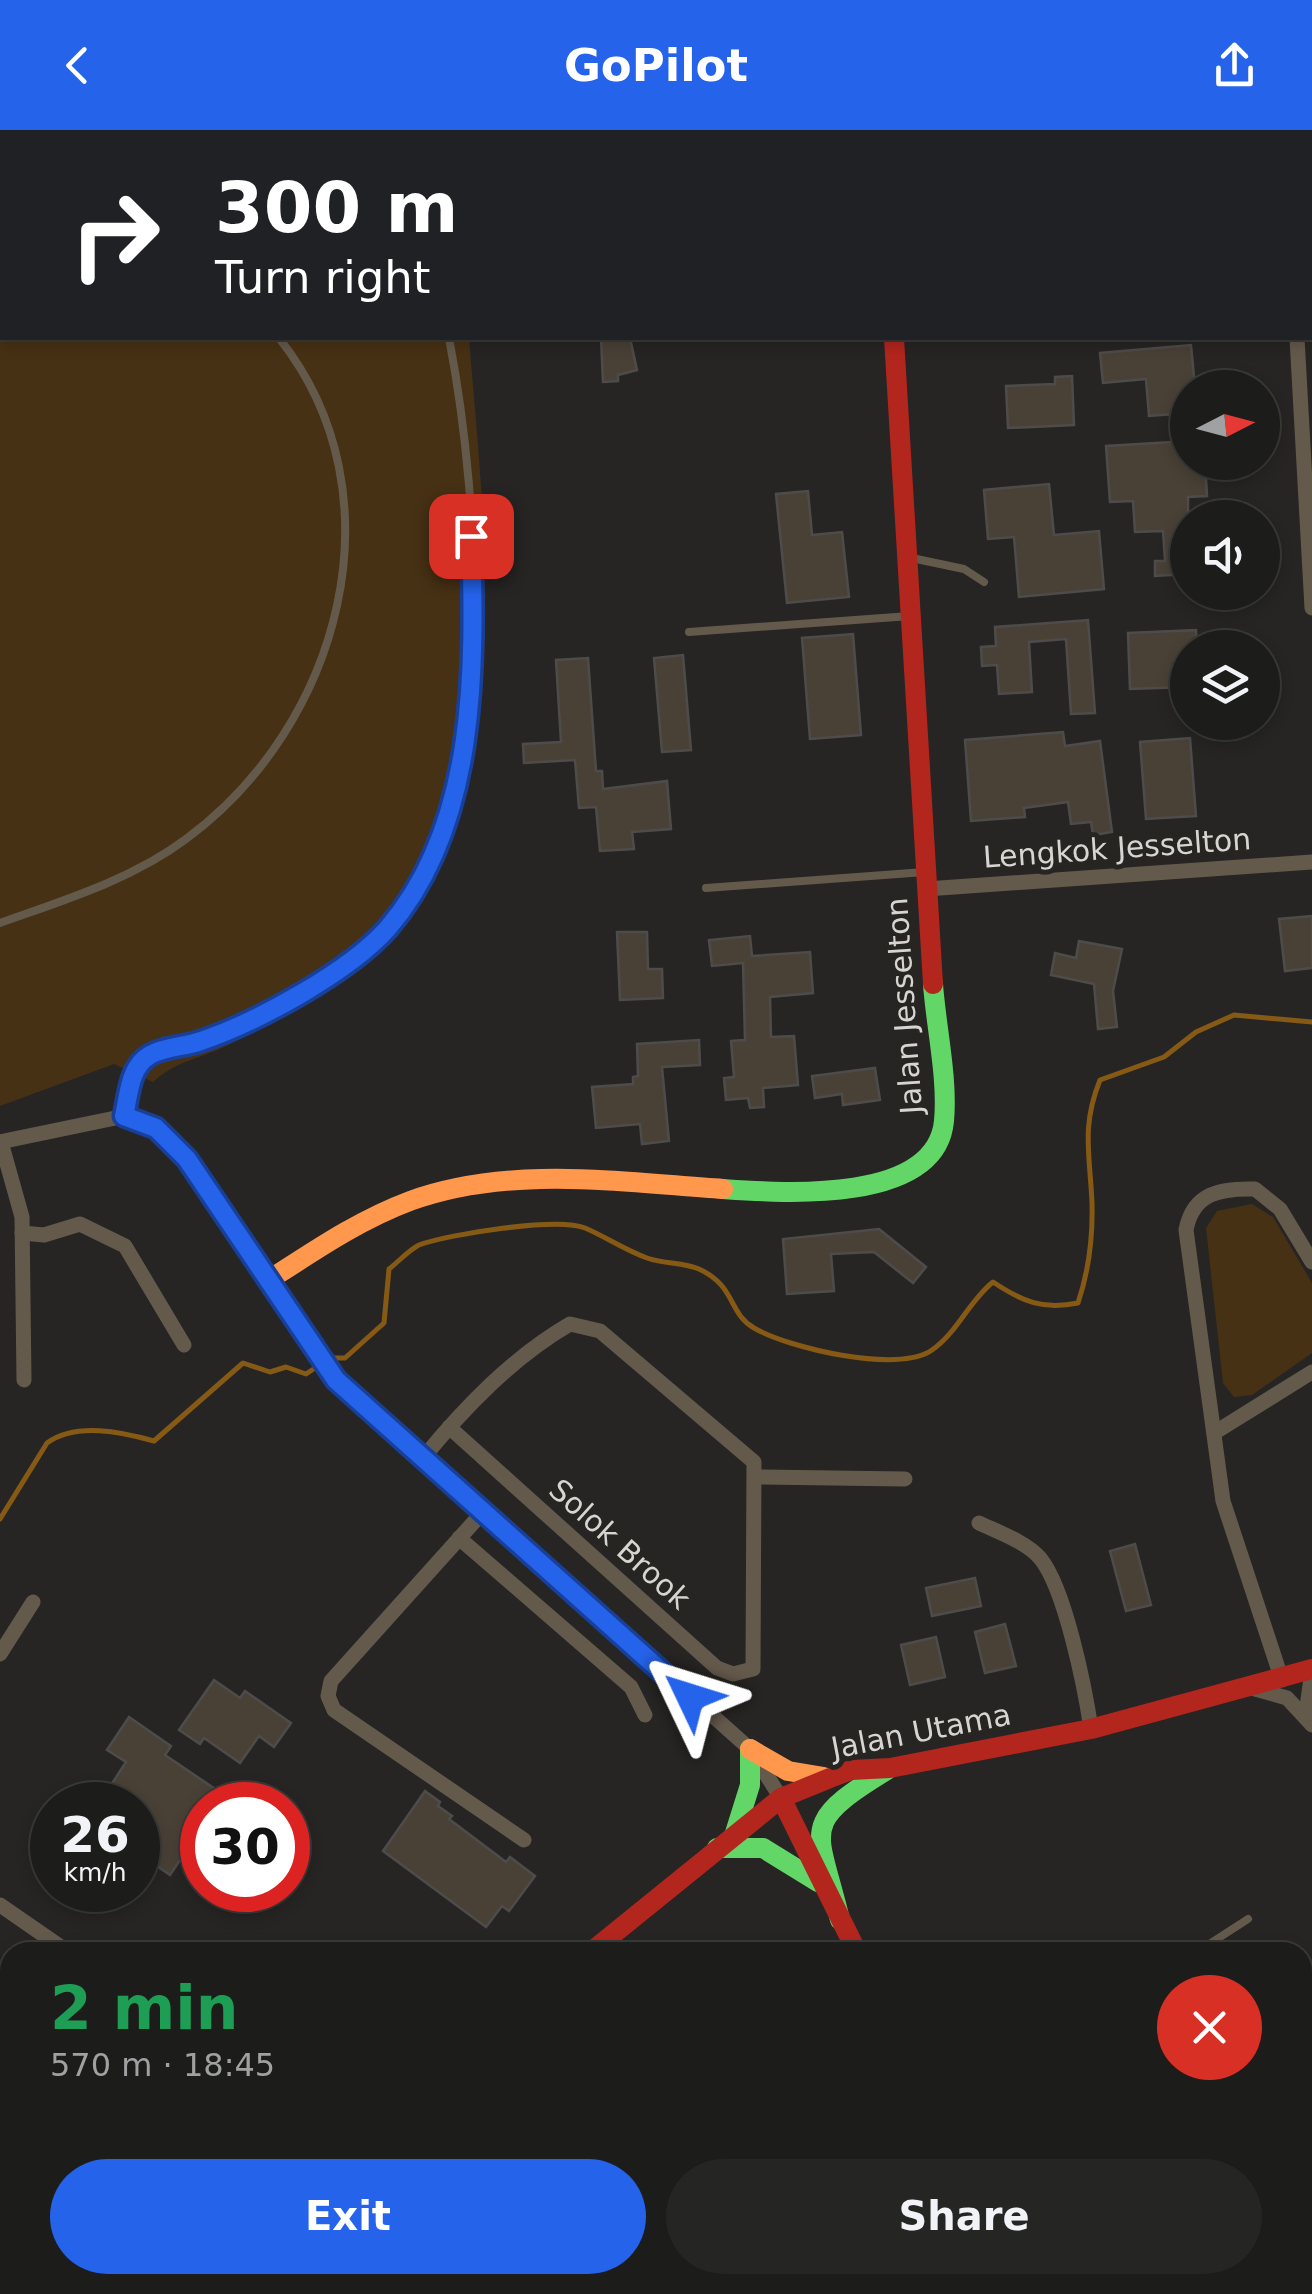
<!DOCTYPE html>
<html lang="en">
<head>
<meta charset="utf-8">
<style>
	body { margin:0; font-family:"DejaVu Sans",sans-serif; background:#252523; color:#f1f3f6; height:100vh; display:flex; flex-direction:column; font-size:38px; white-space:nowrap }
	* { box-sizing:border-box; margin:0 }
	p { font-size:32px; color:#a0a1a2 }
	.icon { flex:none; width:55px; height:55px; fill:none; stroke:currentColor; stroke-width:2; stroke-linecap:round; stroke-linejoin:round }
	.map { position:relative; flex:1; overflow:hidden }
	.sheet { position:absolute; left:0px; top:1812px; width:1312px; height:352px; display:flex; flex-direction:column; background:#1c1c1a; border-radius:30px 30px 0 0; box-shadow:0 5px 15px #0003,0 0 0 2px #3a3a39 }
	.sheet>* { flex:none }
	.hud { position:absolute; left:0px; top:0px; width:1312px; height:210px; box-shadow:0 5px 15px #0003,0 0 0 2px #3a3a39; background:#202124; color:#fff; overflow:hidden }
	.needle { width:65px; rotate:84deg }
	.tools { position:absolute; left:1170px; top:240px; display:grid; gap:20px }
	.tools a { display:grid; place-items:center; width:110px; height:110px; border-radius:50%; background:#1c1c1a; box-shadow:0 5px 15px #0003,0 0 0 2px #3a3a39; font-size:50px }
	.speed { position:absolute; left:30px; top:1652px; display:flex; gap:20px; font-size:50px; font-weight:700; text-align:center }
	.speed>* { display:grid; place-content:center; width:130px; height:130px; border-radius:50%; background:#1c1c1a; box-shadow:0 5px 15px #0003,0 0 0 2px #3a3a39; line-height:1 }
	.speed small { font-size:25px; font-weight:400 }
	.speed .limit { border:15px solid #d22; background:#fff; color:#111 }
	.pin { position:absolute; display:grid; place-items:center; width:85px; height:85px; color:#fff; margin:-42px; border-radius:20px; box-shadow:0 5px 15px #0006 }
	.me { position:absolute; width:110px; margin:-55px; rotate:311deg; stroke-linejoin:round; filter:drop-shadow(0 0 8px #0008) }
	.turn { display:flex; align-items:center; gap:35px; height:210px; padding:0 50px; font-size:45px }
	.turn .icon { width:130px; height:130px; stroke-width:2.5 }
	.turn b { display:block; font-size:70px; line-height:85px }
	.round { display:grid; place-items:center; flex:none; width:105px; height:105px; border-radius:52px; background:#252523 }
	.overview { display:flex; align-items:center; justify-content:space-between; height:170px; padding:0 50px }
	h1 { font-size:60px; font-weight:600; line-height:75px; color:#1e9e55 }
	.action { display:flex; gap:20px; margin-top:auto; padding:20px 50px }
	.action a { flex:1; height:115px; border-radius:60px; background:#2563eb; color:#fff; font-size:40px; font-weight:600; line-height:115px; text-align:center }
	.action a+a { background:#252523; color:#f1f3f6 }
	header { display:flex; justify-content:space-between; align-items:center; height:130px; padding:0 50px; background:#2563eb; color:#fff; font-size:45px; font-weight:600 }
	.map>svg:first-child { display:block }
	.green { fill:#473114 }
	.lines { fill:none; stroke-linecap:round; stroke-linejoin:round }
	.stream { stroke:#865a15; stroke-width:5 }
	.building { fill:#494136; stroke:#4d4c4b; stroke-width:2.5 }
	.lane { stroke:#645a4c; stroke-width:8 }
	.street { stroke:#645a4c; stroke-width:15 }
	.fast { stroke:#63d668; stroke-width:20 }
	.slow { stroke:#ff974d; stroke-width:20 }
	.jam { stroke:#b3261e; stroke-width:20 }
	.route-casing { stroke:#184099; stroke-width:25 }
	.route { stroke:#2563eb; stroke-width:18 }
	.labels { text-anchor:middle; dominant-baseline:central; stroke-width:10; stroke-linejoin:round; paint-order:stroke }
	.street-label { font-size:30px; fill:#d7d5d3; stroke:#272522 }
</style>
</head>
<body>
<header><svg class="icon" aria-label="back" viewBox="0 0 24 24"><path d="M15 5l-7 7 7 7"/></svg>GoPilot<svg class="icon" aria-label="share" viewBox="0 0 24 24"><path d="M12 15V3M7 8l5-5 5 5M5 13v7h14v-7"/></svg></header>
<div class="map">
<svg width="1312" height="2164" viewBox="0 0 1312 2164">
	<rect width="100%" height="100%" fill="#262523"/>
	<g class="green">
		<path d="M0,0H456L2,2V208H469C483,386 525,693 376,825C346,852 263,897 226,916C199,929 176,931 153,952L114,934L0,976Z"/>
		<path d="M1252,1074L1273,1087L1312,1153V1223L1252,1265L1234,1267L1223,1253L1206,1098L1217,1081Z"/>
		<path d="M526,2155H648L653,2164H508Z"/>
		<path d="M699,2155H746L750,2164H681Z"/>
	</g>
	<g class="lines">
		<path class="stream" d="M0,1389L47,1313C76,1292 122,1302 154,1311L243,1233L270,1242L286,1237L306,1244L330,1228H345L384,1193L389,1139C398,1132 409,1120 419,1115C449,1104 557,1087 585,1098C606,1107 625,1120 647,1128C663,1134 684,1132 699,1139C736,1156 728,1183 754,1198C788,1218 899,1244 932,1220C957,1203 969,1171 993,1152C1023,1172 1043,1180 1078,1173C1089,1140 1093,1108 1092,1073C1090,1025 1081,997 1100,950L1164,927L1196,902L1234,885L1312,892"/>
	</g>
	<g class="building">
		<path d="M601,208H630L637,240L618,245V251L603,252Z"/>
		<path d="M1191,215L1195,258H1188V283L1149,286L1146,249L1103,253L1100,223Z"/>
		<path d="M1072,246L1074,295L1008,298L1006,256L1055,254V247Z"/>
		<path d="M1188,311V332H1205L1207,366L1188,367V444L1155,446V431H1165L1163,401L1135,402L1133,371L1110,372L1106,316Z"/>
		<path d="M1049,354L1054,405L1099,401L1104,459L1019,467L1014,407L988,409L984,360Z"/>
		<path d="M808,361L812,405L842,402L849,467L787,473L776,364Z"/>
		<path d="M1088,490L1095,583L1071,584L1066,509L1029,512L1032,562L999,564L997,535L982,536L981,517L996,516L995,497Z"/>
		<path d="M1196,500L1197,518H1188V557L1130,559L1128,503Z"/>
		<path d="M853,504L861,605L810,609L802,508Z"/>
		<path d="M683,525L691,620L662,622L654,528Z"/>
		<path d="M588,528L596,641H602L603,659L667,651L671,699L632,702L634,719L600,721L596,677L579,678L575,630L524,633L523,614L561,612L556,530Z"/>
		<path d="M1063,602L1065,616L1100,611L1112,702L1093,705L1091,692L1071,694L1068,672L1024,678L1025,687L971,691L965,610Z"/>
		<path d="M1190,608L1196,686L1146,689L1140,612Z"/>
		<path d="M1312,786V838L1285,841L1279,789Z"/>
		<path d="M617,802H647L648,839H662L663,868L620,870Z"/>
		<path d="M750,806L752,826L810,822L813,863L770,867L771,907L794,906L798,955L763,958L764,977L750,978L748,968L726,970L724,948L734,947L731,911L745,910L743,833L712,836L709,810Z"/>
		<path d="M1079,811L1122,819L1113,861L1117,897L1098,899L1094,854L1051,845L1055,823L1076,828Z"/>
		<path d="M699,910L700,935L662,937L669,1011L642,1014L640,994L596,998L592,957L633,954V947L638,946L637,914Z"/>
		<path d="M875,938L880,970L843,975L842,964L815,968L812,946Z"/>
		<path d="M879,1099L926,1137L913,1153L874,1122L831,1124L834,1161L787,1164L783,1109Z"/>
		<path d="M1135,1414L1151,1475L1126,1481L1110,1421Z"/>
		<path d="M975,1448L981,1476L932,1486L926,1458Z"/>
		<path d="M1005,1494L1016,1536L985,1543L975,1502Z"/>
		<path d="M936,1507L945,1547L910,1555L901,1515Z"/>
		<path d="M214,1550L240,1568L245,1561L291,1593L274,1617L259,1606L240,1633L204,1608L200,1614L179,1600Z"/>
		<path d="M129,1587L171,1616L165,1625L224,1665L217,1675H202V1697L170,1745L138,1723V1675H98L126,1632L107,1620Z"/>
		<path d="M425,1661L440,1672L438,1676L452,1686L449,1689L506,1732L510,1727L535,1746L509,1781L502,1776L486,1797L383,1721Z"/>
	</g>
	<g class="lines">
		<g class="lane">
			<path d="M347,0L349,2"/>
			<path d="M0,48H2"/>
			<path d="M907,427L964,439L984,452"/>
			<path d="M689,502L910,486"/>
			<path d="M706,758L925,742"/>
			<path d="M0,793C64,770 131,750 186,709C340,596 404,365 279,208"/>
			<path d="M125,986C129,965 129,945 144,930C160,915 189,917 208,908C265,883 325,853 372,813C508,698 479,364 449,208"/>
			<path d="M1197,1822L1248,1789"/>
			<path d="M1302,1929L1312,1923"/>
			<path d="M0,2106L10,2113"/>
			<path d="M1302,2143L1312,2136"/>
			<path d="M266,2164L276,2155"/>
			<path d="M1249,2164L1263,2155"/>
		</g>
		<g class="street">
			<path d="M879,0V2"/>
			<path d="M1285,0L1286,2"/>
			<path d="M1297,208L1312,478"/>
			<path d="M926,759L1312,732"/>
			<path d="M0,1012L125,986L156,998L187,1029L336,1250L750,1619L781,1668"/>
			<path d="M1,1012L22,1087L24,1250"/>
			<path d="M22,1103L44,1105L80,1094L125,1116L184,1215"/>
			<path d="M1214,1303L1312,1242"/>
			<path d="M423,1328C465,1277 513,1227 570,1194L600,1201L754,1332L753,1539L733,1544L717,1538L449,1297"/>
			<path d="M757,1347L905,1349"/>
			<path d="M482,1383L331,1551L328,1566L334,1580L524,1710"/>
			<path d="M979,1393C998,1402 1026,1412 1040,1428C1065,1458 1085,1558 1091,1599"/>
			<path d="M459,1408L631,1557L645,1585"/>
			<path d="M0,1524L33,1472"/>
			<path d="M1282,1550L1223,1371L1186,1100C1193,1063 1220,1058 1255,1059L1280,1079L1312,1132"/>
			<path d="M1255,1559L1287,1568L1312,1595"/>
			<path d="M1306,1584L1312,1541"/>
			<path d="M0,1775L68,1822"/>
		</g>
		<g class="fast">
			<path d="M723,1059C781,1063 936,1075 944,991C948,948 936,897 933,854"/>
			<path d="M735,1703L750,1655V1619"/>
			<path d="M717,1718H763L818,1752"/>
			<path d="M840,1790C818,1697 797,1695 887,1640"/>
		</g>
		<g class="slow">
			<path d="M269,1150C314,1121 359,1090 410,1071C509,1035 620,1052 723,1059"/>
			<path d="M750,1619L788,1641L824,1647"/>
		</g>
		<g class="jam">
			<path d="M894,208L933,854"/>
			<path d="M781,1668L857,1822"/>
			<path d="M591,1822L781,1668L830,1648L851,1640L890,1638L1091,1599L1312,1539"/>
			<path d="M1062,2155L1068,2164"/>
			<path d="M178,2164L191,2155"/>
		</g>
	</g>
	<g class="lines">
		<defs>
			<path id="route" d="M471,406C475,535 478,693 388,798C349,842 257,892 201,911C185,917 165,916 150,925C129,937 129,965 124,986L156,998L187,1029L336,1250L690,1567"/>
		</defs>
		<use href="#route" class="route-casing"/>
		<use href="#route" class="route"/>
	</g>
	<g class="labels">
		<g class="street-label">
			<text transform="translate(1117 718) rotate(-4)">Lengkok Jesselton</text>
			<text transform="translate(904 876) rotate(-94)">Jalan Jesselton</text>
			<text transform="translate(620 1414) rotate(42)">Solok Brook</text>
			<text transform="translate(921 1601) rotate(-11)">Jalan Utama</text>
		</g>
	</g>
</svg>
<div class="tools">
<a><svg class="needle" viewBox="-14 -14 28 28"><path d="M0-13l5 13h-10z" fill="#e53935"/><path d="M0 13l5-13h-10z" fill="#a0a1a2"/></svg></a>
<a><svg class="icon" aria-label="sound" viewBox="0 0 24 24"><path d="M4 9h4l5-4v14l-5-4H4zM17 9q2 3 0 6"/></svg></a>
<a><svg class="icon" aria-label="layers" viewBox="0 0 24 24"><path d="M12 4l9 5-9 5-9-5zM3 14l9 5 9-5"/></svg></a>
</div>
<div class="speed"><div>26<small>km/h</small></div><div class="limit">30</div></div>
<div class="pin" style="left:471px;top:406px;background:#d93025"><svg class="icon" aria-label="arrive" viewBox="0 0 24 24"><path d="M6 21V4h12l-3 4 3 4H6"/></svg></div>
<svg class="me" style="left:690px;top:1567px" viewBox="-20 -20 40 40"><path d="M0-17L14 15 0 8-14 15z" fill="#2563eb" stroke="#fff" stroke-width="4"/></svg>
<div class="hud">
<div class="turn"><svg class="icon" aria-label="right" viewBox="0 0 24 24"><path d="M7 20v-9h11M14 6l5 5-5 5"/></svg><div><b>300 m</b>Turn right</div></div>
</div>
<section class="sheet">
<div class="overview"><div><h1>2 min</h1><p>570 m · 18:45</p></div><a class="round" style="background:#d93025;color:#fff"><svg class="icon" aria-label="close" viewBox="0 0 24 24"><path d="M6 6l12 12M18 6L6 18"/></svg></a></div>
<div class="action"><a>Exit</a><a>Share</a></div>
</section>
</div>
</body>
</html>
